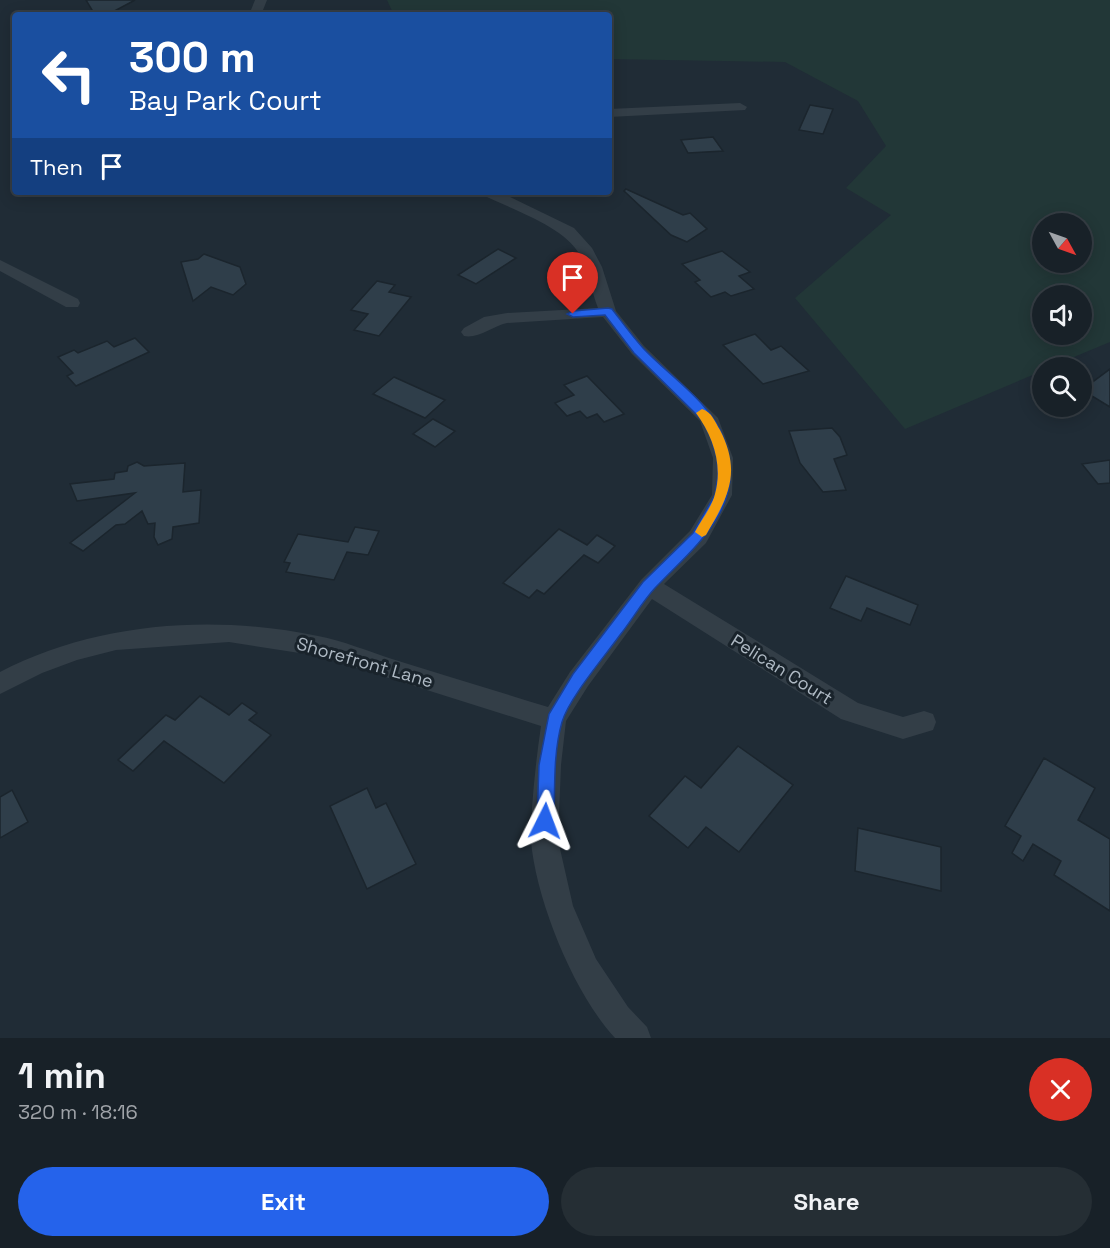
<!DOCTYPE html>
<html lang="en">
<head>
<meta charset="utf-8">
<style>
	body { margin:0; font-family:"Space Grotesk",sans-serif; background:#252e34; color:#f1f3f6; height:100vh; display:flex; flex-direction:column; font-size:22px; white-space:nowrap }
	* { box-sizing:border-box; margin:0 }
	p { font-size:20px; color:#9fa3a8 }
	.icon { flex:none; width:33px; height:33px; fill:none; stroke:currentColor; stroke-width:2; stroke-linecap:round; stroke-linejoin:round }
	.map { position:relative; height:1038px; overflow:hidden }
	.side { display:flex; flex-direction:column; background:#182128; flex:1 }
	.side>* { flex:none }
	.guide { position:absolute; left:12px; top:12px; width:600px; height:183px; border-radius:6px; box-shadow:0 3px 15px #0003,0 0 0 2px #363e45; background:#1a4fa0; color:#fff; overflow:hidden }
	.needle { width:39px; rotate:130deg }
	.controls { position:absolute; left:1032px; top:213px; display:grid; gap:12px }
	.controls a { display:grid; place-items:center; width:60px; height:60px; border-radius:50%; background:#182128; box-shadow:0 3px 15px #0003,0 0 0 2px #363e45; font-size:30px }
	.pin { position:absolute; display:grid; place-items:center; width:51px; height:51px; color:#fff; margin:-62px -26px; border-radius:50% 50% 50% 0; rotate:-45deg; box-shadow:0 0 6px #0007 }
	.pin .icon { rotate:45deg }
	.me { position:absolute; width:66px; margin:-33px; rotate:3deg; stroke-linejoin:round; filter:drop-shadow(0 0 4px #0008) }
	.turn { display:flex; align-items:center; gap:21px; height:126px; padding:0 18px; font-size:27px }
	.turn .icon { width:78px; height:78px; stroke-width:2.5 }
	.turn b { display:block; font-size:42px; line-height:51px }
	.then { display:flex; align-items:center; height:57px; padding:0 18px; background:#0003; gap:12px; font-size:22px }
	.round { display:grid; place-items:center; flex:none; width:63px; height:63px; border-radius:32px; background:#252e34 }
	.summary { display:flex; align-items:center; justify-content:space-between; height:102px; padding:0 18px }
	h1 { font-size:36px; font-weight:600; line-height:45px }
	.button { display:flex; gap:12px; margin-top:auto; padding:12px 18px }
	.button a { flex:1; height:69px; border-radius:36px; background:#2563eb; color:#fff; font-size:24px; font-weight:600; line-height:69px; text-align:center }
	.button a+a { background:#252e34; color:#f1f3f6 }
	.map>svg:first-child { display:block }
	.green { fill:#223737; fill-rule:evenodd }
	.building { fill:#2f3e4a; stroke:#1b252d; stroke-width:1.5 }
	.lines { fill:none; stroke-linecap:round; stroke-linejoin:round }
	.minor { fill:#333e47; fill-rule:evenodd }
	.route { fill:#2563eb; stroke:#184099; stroke-width:1.5 }
	.slow { fill:#f59e0b }
	.labels { text-anchor:middle; dominant-baseline:central; stroke-width:6; stroke-linejoin:round; paint-order:stroke }
	.street-label { font-size:18px; fill:#aeb9c3; stroke:#19232b }
</style>
</head>
<body>
<div class="map">
<svg width="1110" height="1038" viewBox="0 0 1110 1038">
	<rect width="100%" height="100%" fill="#202c36"/>
	<path class="green" d="M387,0H1110V342L1050,367L1042,368V371L905,429L795,298L891,215L846,188L886,146L858,101L785,62L609,59V15H394ZM1042,224H1082V262H1042ZM1042,296H1082V334H1042Z"/>
	<g class="building">
		<path d="M86,0H135L107,15H95Z"/>
		<path d="M810,105L833,109L823,134L799,130Z"/>
		<path d="M713,137L723,151L688,153L681,140Z"/>
		<path d="M626,189L683,215L690,213L707,229L687,242L671,235L624,191Z"/>
		<path d="M498,249L516,258L476,284L458,275Z"/>
		<path d="M722,251L750,272L739,276L754,289L731,296L725,292L711,297L695,282L700,280L682,264Z"/>
		<path d="M204,254L240,267L246,284L233,295L211,287L193,301L181,262L198,259Z"/>
		<path d="M377,281L395,285L389,292L411,297L379,336L354,330L368,314L351,310Z"/>
		<path d="M755,334L771,350L781,346L809,371L763,384L723,345Z"/>
		<path d="M135,338L149,352L76,386L67,376L73,373L58,357L74,350L78,353L107,341L114,347Z"/>
		<path d="M1110,369V407L1082,390Z"/>
		<path d="M587,376L624,414L604,422L597,414L587,418L580,411L567,416L555,403L574,395L564,385Z"/>
		<path d="M394,377L445,400L425,418L373,394Z"/>
		<path d="M433,419L455,431L435,447L413,434Z"/>
		<path d="M832,428L840,437L847,455L834,459L846,490L823,492L800,463L789,431Z"/>
		<path d="M1110,460V483L1098,484L1082,464Z"/>
		<path d="M137,462L144,466L185,463L183,492L201,490L199,523L173,527L172,539L158,545L154,537L155,523L148,524L142,511L125,524L116,525L83,551L70,543L135,493L77,501L70,484L114,479L115,473L127,471L128,466Z"/>
		<path d="M355,527L379,531L368,555L347,552L334,580L286,572L290,563L284,562L298,534L348,542Z"/>
		<path d="M559,529L587,545L597,535L615,546L598,563L584,555L544,594L537,590L529,598L503,583Z"/>
		<path d="M846,576L918,605L910,625L867,608L861,621L830,608Z"/>
		<path d="M200,696L229,715L242,703L257,713L249,720L271,735L224,783L164,741L133,771L118,760L166,715L175,720Z"/>
		<path d="M738,746L793,785L739,852L706,827L688,848L649,816L685,776L701,788Z"/>
		<path d="M1044,758L1095,788L1078,820L1110,839V911L1054,875L1061,861L1033,844L1023,861L1012,853L1021,836L1005,826Z"/>
		<path d="M367,788L376,808L386,803L416,864L367,889L330,806Z"/>
		<path d="M12,790L28,822L0,838V797Z"/>
		<path d="M858,828L941,847V891L855,871Z"/>
	</g>
	<g class="lines">
		<g class="minor">
			<path d="M255,0H267L261,15H249Z"/>
			<path d="M740,103L747,107L745,110L609,117V109Z"/>
			<path d="M481,192H500L574,228L592,248L602,267L616,311L644,346L718,418L733,458L732,495L706,543L664,584L858,703L903,717L924,711L933,714L936,722L933,730L903,739L841,719L652,599L588,686L566,721L561,765L558,840L573,906L596,959L628,1007L647,1027L651,1038H615C574,994 536,900 531,841C530,830 532,819 532,808C534,780 537,753 541,726L319,656L229,642L116,650L77,660L42,673L0,694V672C96,622 213,614 318,636C343,641 368,651 392,659C444,675 496,691 548,707L570,672L641,580L690,531L712,495L713,458L700,421L632,354L603,317L507,323C493,326 478,339 464,336L461,332L464,328L484,317L507,313L598,308C591,290 589,271 580,255C564,226 513,210 483,195Z"/>
			<path d="M0,260L78,299L80,303L78,307H66L0,271Z"/>
		</g>
	</g>
	<path class="route" d="M608,308L612,309C622,322 632,336 643,348C670,377 710,401 724,439C749,506 696,545 655,588C642,602 632,620 620,635C605,656 569,698 562,722C553,753 555,789 554,821L551,827L545,829L539,827L537,821L539,765L549,714L573,674L643,582L693,533L715,495L718,475L717,458L711,438L702,420L634,353L605,315L573,317L567,314L573,311Z"/>
	<path class="slow" d="M702,409C712,412 715,422 720,430C742,473 728,497 706,535L702,537L695,532C701,520 712,507 715,494C723,465 713,436 696,413Z"/>
	<g class="labels">
		<g class="street-label">
			<text transform="translate(365 662) rotate(16)">Shorefront Lane</text>
			<text transform="translate(782 669) rotate(32)">Pelican Court</text>
		</g>
	</g>
</svg>
<div class="controls">
<a><svg class="needle" viewBox="-14 -14 28 28"><path d="M0-13l5 13h-10z" fill="#e53935"/><path d="M0 13l5-13h-10z" fill="#9fa3a8"/></svg></a>
<a><svg class="icon" aria-label="sound" viewBox="0 0 24 24"><path d="M4 9h4l5-4v14l-5-4H4zM17 9q2 3 0 6"/></svg></a>
<a><svg class="icon" aria-label="search" viewBox="0 0 24 24"><circle cx="10" cy="10" r="6"/><path d="M15 15l6 6"/></svg></a>
</div>
<div class="pin" style="left:573px;top:314px;background:#d93025"><svg class="icon" aria-label="arrive" viewBox="0 0 24 24"><path d="M6 21V4h12l-3 4 3 4H6"/></svg></div>
<svg class="me" style="left:545px;top:821px" viewBox="-20 -20 40 40"><path d="M0-17L14 15 0 8-14 15z" fill="#2563eb" stroke="#fff" stroke-width="4"/></svg>
<div class="guide">
<div class="turn"><svg class="icon" aria-label="left" viewBox="0 0 24 24"><path d="M17 20v-9H6M10 6l-5 5 5 5"/></svg><div><b>300 m</b>Bay Park Court</div></div>
<div class="then">Then<svg class="icon" aria-label="arrive" viewBox="0 0 24 24"><path d="M6 21V4h12l-3 4 3 4H6"/></svg></div>
</div>
</div>
<section class="side">
<div class="summary"><div><h1>1 min</h1><p>320 m · 18:16</p></div><a class="round" style="background:#d93025;color:#fff"><svg class="icon" aria-label="close" viewBox="0 0 24 24"><path d="M6 6l12 12M18 6L6 18"/></svg></a></div>
<div class="button"><a>Exit</a><a>Share</a></div>
</section>
</body>
</html>
